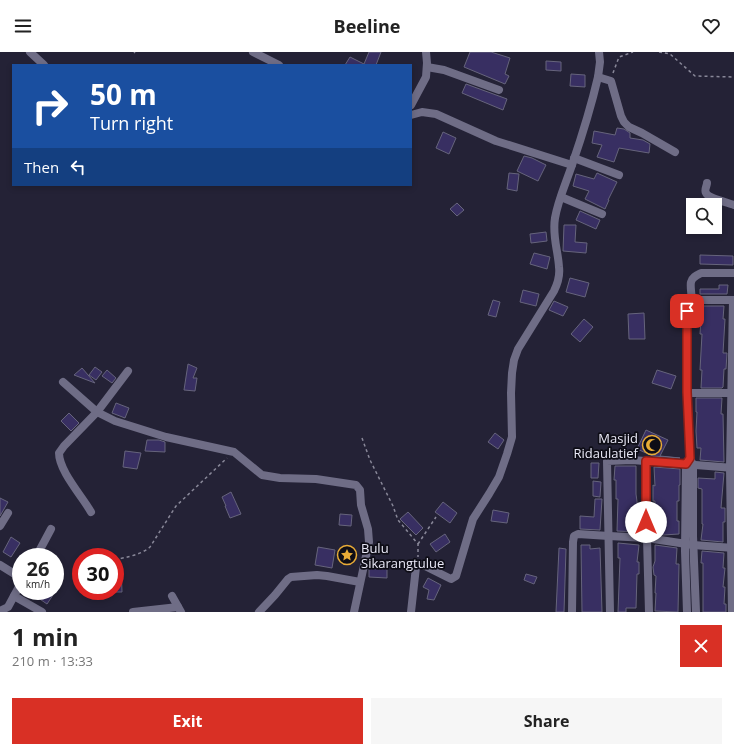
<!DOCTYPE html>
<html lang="en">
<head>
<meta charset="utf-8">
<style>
	body { margin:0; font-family:"Open Sans",sans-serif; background:#f6f6f6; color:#222; height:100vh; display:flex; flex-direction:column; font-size:15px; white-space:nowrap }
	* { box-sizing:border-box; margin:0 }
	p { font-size:13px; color:#767676 }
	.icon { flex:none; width:22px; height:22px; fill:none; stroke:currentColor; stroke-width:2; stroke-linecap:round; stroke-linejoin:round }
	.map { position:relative; height:560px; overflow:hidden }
	.sheet { display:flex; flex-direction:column; background:#fff; flex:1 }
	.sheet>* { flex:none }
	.hud { position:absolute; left:12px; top:12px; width:400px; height:122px; border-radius:0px; box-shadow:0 2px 6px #0003; background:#1a4fa0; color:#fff; overflow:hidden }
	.tools { position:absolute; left:686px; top:146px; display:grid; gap:8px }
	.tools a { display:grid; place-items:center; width:36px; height:36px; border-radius:0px; background:#fff; box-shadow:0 2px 6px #0003; font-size:20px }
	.speed { position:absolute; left:12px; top:496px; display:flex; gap:8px; font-size:20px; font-weight:700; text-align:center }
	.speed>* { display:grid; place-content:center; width:52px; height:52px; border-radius:50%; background:#fff; box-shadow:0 2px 6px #0003; line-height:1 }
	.speed small { font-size:10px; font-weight:400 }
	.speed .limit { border:6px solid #d22; background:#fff; color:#111 }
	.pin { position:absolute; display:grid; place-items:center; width:34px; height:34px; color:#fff; margin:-17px; border-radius:8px; box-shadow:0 2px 6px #0006 }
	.me { position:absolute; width:44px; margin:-22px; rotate:0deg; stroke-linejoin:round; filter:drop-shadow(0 0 3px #0008) }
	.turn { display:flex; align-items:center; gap:14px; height:84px; padding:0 12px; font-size:18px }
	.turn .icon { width:52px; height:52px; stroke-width:2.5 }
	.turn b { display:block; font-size:28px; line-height:34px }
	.then { display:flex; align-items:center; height:38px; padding:0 12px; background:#0003; gap:8px; font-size:15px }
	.round { display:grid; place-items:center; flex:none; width:42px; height:42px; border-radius:0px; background:#f6f6f6 }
	.head { display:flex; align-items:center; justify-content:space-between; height:68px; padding:0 12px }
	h1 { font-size:24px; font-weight:700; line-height:30px }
	.primary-button { display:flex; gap:8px; margin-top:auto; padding:8px 12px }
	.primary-button a { flex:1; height:46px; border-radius:0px; background:#d93025; color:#fff; font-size:16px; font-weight:700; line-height:46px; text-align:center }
	.primary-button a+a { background:#f6f6f6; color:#222 }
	header { display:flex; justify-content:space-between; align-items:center; height:52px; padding:0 12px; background:#fff; font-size:18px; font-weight:700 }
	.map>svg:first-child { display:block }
	.building { fill:#382f62; stroke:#66647c }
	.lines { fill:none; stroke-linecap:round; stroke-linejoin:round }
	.path { stroke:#898899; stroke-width:1.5; stroke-dasharray:3 3; stroke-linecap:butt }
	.street { stroke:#6f6d86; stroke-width:8 }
	.route-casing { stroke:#8d1f18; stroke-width:10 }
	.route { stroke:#d93025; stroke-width:7 }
	.labels { text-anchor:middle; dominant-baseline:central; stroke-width:3.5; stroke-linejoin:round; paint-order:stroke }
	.poi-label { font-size:13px; fill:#eae9f7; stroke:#0e0d16; text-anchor:end }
</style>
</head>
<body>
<header><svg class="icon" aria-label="menu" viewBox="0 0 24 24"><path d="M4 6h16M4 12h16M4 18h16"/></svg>Beeline<svg class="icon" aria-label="heart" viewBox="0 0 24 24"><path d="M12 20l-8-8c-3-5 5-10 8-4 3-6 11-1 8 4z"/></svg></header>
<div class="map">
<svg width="734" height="560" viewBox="0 0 734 560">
	<rect width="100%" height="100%" fill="#242236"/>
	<g class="building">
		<path d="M369,0H381L376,13H345L350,5L364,12Z"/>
		<path d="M470,0H491L510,6L505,22L509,24L505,32L464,15Z"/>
		<path d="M546,9L561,10V19L546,18Z"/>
		<path d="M571,22L585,23V35L570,34Z"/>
		<path d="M466,32L507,47L503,58L462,41Z"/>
		<path d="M617,76L624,77L630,81V86L643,88L650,92L649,101L619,96L614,110L597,105L602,93L592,91L594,79L615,83Z"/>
		<path d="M443,80L456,86L449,102L436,96Z"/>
		<path d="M524,104L532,106L546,113L538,129L517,119Z"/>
		<path d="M509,121L519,122L517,139L507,137Z"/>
		<path d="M597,121L617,130L608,148H609L605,157L585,147L589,139L573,134L576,122L594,127Z"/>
		<path d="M457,151L464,158L457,164L450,157Z"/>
		<path d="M580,159L600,168L596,177L576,168Z"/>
		<path d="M564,173H576L575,190L587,191L586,201L563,199Z"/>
		<path d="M546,180L547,189L531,191L530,182Z"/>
		<path d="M534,201L550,205L547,217L530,212Z"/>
		<path d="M700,203L733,204V213L700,212Z"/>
		<path d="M570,226L589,231L585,245L566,240Z"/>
		<path d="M719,233H728L727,242H700V237H719Z"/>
		<path d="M523,238L539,242L536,254L520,250Z"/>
		<path d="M493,248L500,250L496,265L488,263Z"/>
		<path d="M554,249L568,255L563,264L549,258Z"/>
		<path d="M702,254H724L723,267H725L723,301H727L726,317H724L723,335L722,336H701L702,318H700L702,282H700Z"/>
		<path d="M644,261L645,287H629L628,262Z"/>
		<path d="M584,267L593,275L580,290L571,282Z"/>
		<path d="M188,312L197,316L193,326H197L195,339L184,338Z"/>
		<path d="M95,315L102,320L96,328L89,323Z"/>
		<path d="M82,316L95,331L74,323Z"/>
		<path d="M107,318L116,326L112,331L102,324Z"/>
		<path d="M657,318L676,324L671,337L652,331Z"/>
		<path d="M696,346H722L721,362H723L724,410L700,408L701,396H697L696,379L697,360H696Z"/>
		<path d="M116,351L129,356L125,366L112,361Z"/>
		<path d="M69,361L79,371L71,379L61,369Z"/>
		<path d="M646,378L668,388L660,404L680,406L653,404L637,397Z"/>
		<path d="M495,381L504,388L498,397L488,390Z"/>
		<path d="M147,388H159L165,390V400L145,399Z"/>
		<path d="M125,399L141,401L137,417L123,415Z"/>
		<path d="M591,411H599L598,426H591Z"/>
		<path d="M615,414H636V442L641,480L617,479L618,447H616V428H614Z"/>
		<path d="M654,415L680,417V433H679V449H677V469H679V482L663,483L654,481L655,449H653V433L655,434Z"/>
		<path d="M715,420L724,421L721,456H725V470H723V490L701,488L703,472H702V437L698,436V426L715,427Z"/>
		<path d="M593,429L601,430L600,445L593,444Z"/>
		<path d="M231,440L241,462L230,466L225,454H226L222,445Z"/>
		<path d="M0,446L8,450L0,464Z"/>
		<path d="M595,447H602L600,478L580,477V464L594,465Z"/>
		<path d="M443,450L457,461L450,471L435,460Z"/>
		<path d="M493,458L509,461L507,471L491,469Z"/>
		<path d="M408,460L423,476L416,483L400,467Z"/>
		<path d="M340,462L352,463L351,474L339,473Z"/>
		<path d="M445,482L450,490L436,500L430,492Z"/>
		<path d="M11,485L20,491L11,505L3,500Z"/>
		<path d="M618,491L639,493L637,510H639V522H637L636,556H626V560H618L620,506H618Z"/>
		<path d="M581,493H590V497L600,496L602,560H582Z"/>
		<path d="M655,493L677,496L676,512H679L678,560L655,559L656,541H655L656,524L654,523L653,515L655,509Z"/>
		<path d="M318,495L335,498L332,516L315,513Z"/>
		<path d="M559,496L566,497L564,560H556Z"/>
		<path d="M702,499L724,501L723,516H725L723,535H725L724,552H726V560H703V511H701Z"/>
		<path d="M115,514H121L122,540H115Z"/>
		<path d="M369,516H387V526L369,525Z"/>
		<path d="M526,522L537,525L534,532L524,528Z"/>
		<path d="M428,526L441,533L434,548L427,547L429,538L423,535Z"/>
		<path d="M28,539H48L53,543L47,552Z"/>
	</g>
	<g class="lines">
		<g class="path">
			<path d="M134,0L135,1"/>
			<path d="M659,0L670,2L695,24L734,25"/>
			<path d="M613,21L619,5L633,0"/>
			<path d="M362,386L370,408L393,454L398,468L418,492V505"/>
			<path d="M418,492L436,465"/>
			<path d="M115,508C126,505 141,503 150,495L176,454L227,406"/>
		</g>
		<g class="street">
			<path d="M30,0L44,13"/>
			<path d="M253,0L279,13"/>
			<path d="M599,0L600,10L598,25L611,29L621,64L624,70L629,75L642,81L675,100"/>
			<path d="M427,15L444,18L499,38"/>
			<path d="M411,53L426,25L427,11L426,0"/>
			<path d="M411,63L422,60L436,62L496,89L572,113"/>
			<path d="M574,106L619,123"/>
			<path d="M707,131C707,134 704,138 706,141C708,146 729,151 734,153"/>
			<path d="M561,145L602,162"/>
			<path d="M693,253C692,248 690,234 691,230C692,225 697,223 701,221H734"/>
			<path d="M63,330L97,360L115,369L166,385L234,400L262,423L280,426L316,427L356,433L360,438L361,453L368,477L369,490L354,560"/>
			<path d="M687,341H734"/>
			<path d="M646,409L647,486L649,560"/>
			<path d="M91,460C82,444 59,419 59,401L64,394L97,360L128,319"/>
			<path d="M0,474L8,461"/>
			<path d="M36,505L51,477"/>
			<path d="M0,513L21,526"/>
			<path d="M14,544L42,560"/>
			<path d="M172,544L181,560"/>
			<path d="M0,559L8,555L21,531"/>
			<path d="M133,560L178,555"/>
			<path d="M259,560L275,543L288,527L291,525L317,523L327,524L360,530"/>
			<path d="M411,560L416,515L419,513H423L451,527L456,524L473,467L489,442L499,425L507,402L512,385L511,341L512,321L514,308L518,297L554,239C558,231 560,223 559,215C558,198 552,184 555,166C558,148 566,131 572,113C582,84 591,55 598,25"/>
			<path d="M572,560L573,490L574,484L578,482L609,484L647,486L693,493L734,496"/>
			<path d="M610,560L607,409L632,408L734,416"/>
			<path d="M687,560L685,499L686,412L689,408"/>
			<path d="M696,560L693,484V413L690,406L687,341V259L699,248H734"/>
			<path d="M732,560L730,415L733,248"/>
		</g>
	</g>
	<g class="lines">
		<defs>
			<path id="route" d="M646,470V409L686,412L690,406L687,340V259"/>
		</defs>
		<use href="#route" class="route-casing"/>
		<use href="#route" class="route"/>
	</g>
	<defs>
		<symbol id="mosque-ring" viewBox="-11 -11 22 22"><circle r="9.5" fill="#0e0d16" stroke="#e8ab37" stroke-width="1.5"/><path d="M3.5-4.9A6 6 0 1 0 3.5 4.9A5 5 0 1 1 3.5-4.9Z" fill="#e8ab37"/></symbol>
		<symbol id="sight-ring" viewBox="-11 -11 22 22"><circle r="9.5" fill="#0e0d16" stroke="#e8ab37" stroke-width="1.5"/><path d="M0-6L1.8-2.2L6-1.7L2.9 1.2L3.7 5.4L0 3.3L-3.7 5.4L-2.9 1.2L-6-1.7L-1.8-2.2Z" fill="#e8ab37"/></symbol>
	</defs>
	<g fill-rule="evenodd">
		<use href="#mosque-ring" x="641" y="382" width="22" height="22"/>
		<use href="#sight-ring" x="336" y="492" width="22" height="22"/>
	</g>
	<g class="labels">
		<g class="poi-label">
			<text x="638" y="386">Masjid<tspan x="638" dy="15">Ridaulatief</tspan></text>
			<text x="361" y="496" text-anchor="start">Bulu<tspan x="361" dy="15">Sikarangtulue</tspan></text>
		</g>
	</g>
</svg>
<div class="tools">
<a><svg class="icon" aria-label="search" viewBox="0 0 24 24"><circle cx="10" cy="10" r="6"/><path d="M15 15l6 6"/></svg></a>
</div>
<div class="speed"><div>26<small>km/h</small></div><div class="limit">30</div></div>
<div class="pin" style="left:687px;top:259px;background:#d93025"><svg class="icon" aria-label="arrive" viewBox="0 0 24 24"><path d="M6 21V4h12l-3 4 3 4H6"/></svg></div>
<svg class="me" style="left:646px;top:470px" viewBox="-20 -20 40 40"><circle r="19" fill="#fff"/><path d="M0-13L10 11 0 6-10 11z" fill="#d93025"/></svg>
<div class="hud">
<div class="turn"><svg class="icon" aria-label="right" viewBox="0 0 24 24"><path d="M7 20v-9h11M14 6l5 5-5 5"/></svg><div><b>50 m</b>Turn right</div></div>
<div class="then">Then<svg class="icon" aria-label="left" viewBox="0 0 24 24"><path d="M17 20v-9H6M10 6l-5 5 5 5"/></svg></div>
</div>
</div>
<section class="sheet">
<div class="head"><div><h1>1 min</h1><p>210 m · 13:33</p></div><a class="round" style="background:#d93025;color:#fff"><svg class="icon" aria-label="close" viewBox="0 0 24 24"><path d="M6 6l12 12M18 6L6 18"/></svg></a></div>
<div class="primary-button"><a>Exit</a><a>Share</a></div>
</section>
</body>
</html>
